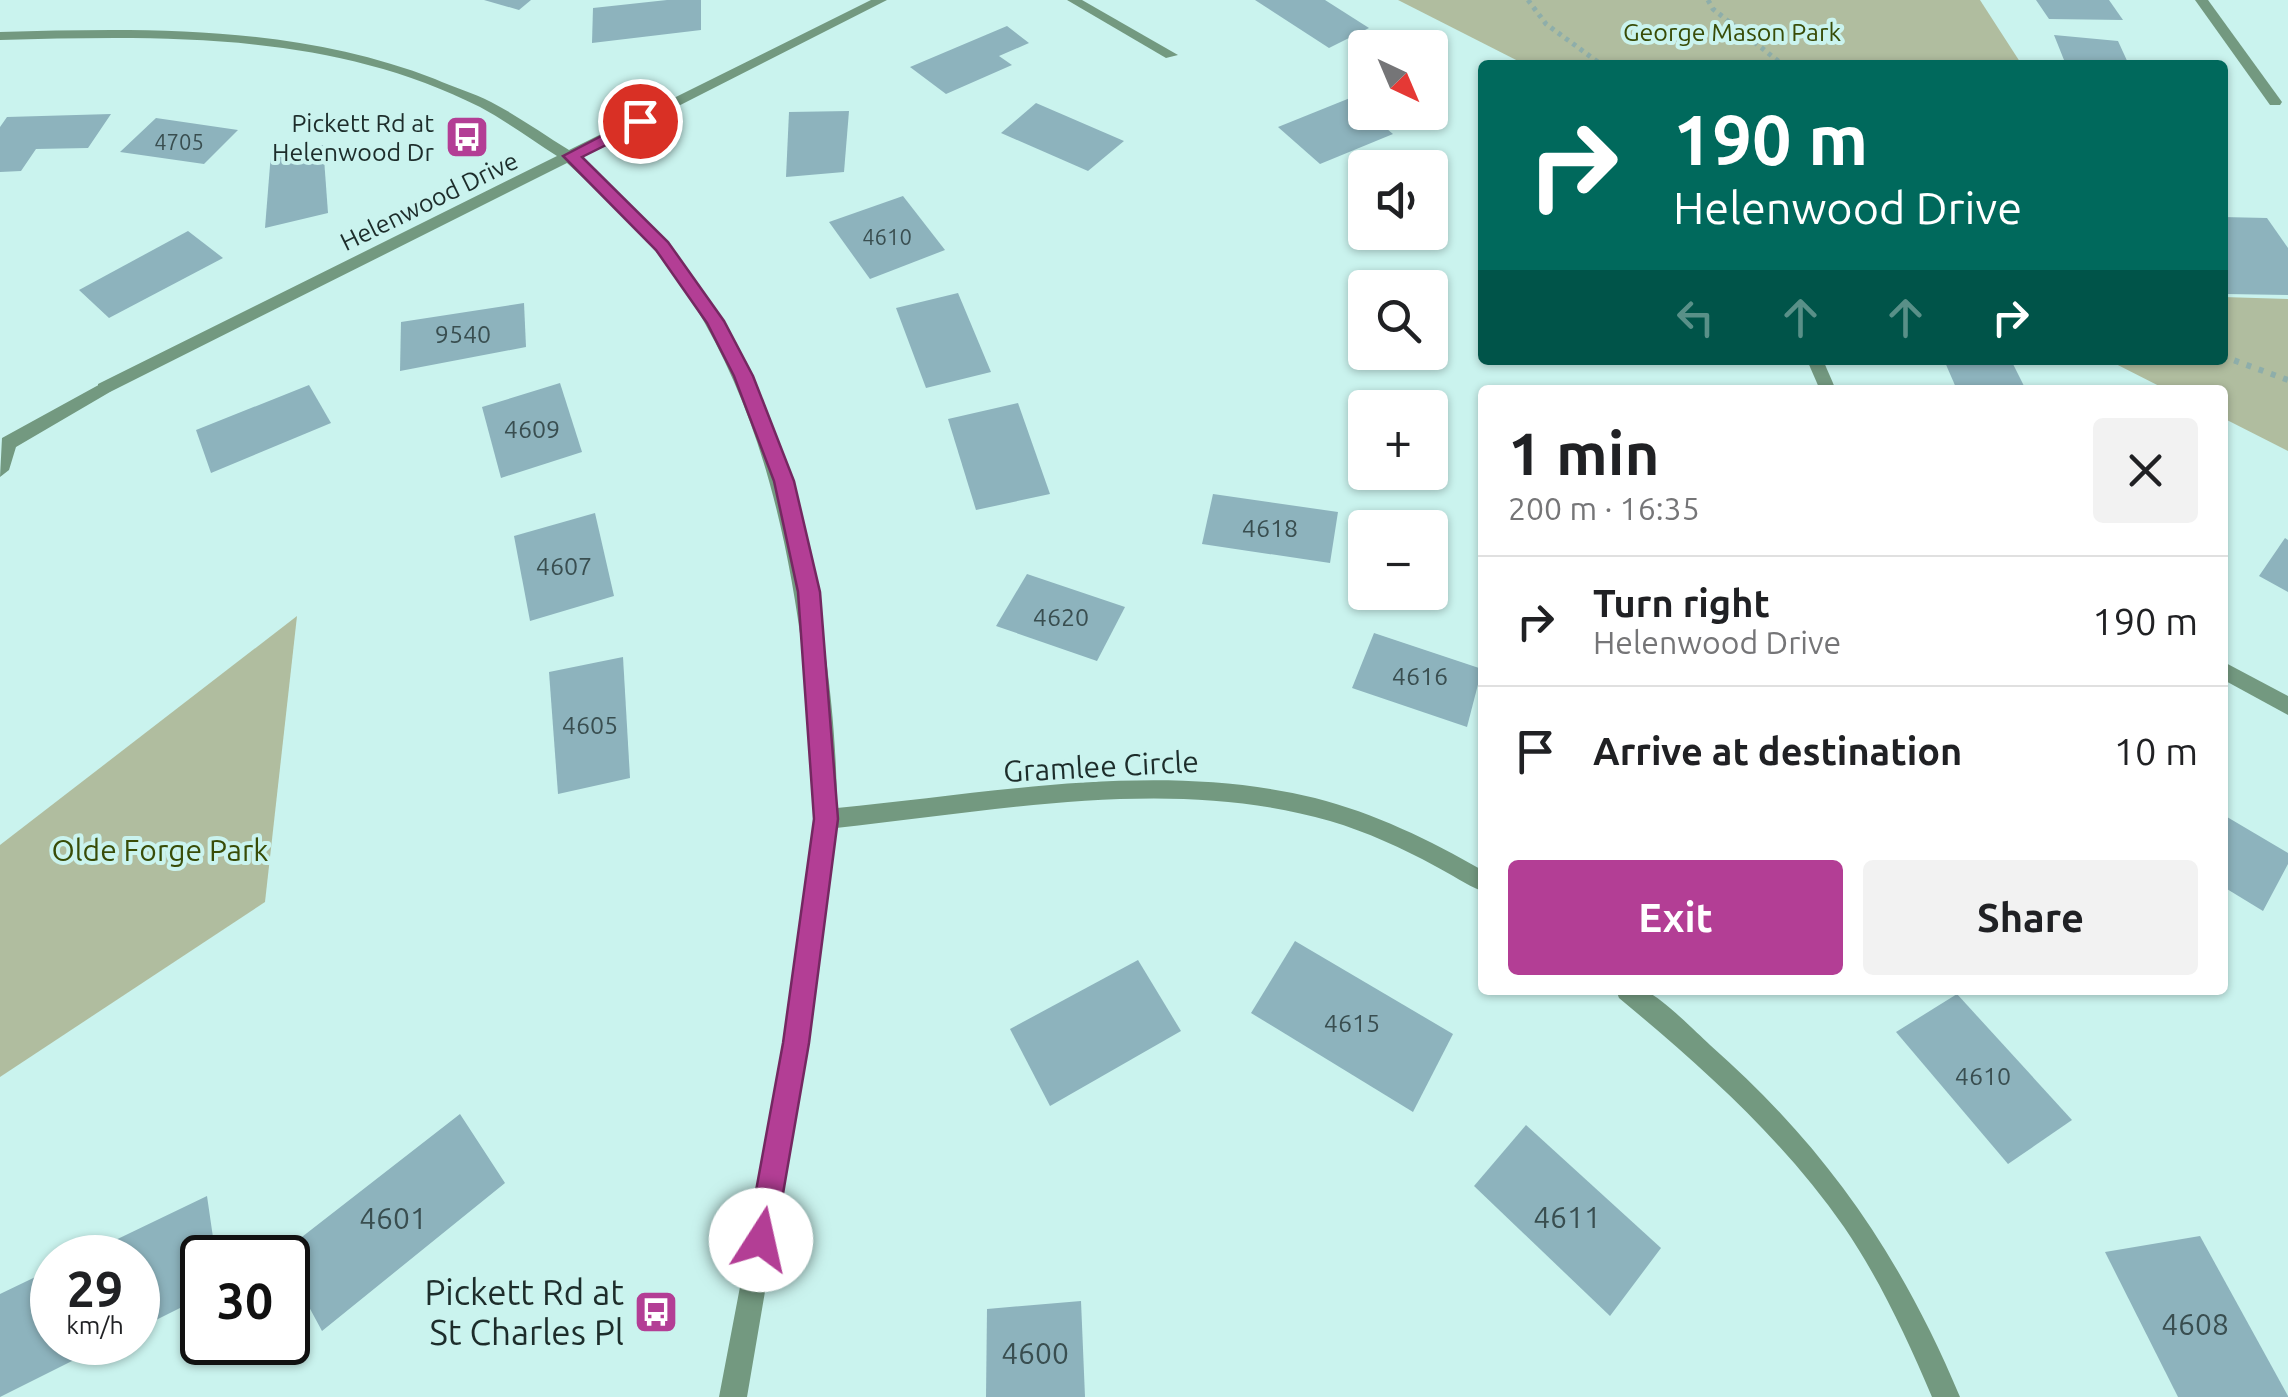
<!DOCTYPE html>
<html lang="en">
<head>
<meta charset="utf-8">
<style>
	body { margin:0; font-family:Ubuntu,sans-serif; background:#f2f2f2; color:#202124; height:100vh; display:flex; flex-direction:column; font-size:38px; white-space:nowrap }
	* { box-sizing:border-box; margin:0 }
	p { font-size:32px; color:#757577 }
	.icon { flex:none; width:55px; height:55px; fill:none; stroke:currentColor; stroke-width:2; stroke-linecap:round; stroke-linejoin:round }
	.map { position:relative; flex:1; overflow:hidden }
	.drawer { position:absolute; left:1478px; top:385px; width:750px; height:610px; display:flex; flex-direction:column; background:#fff; border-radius:10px; box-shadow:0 2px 8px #0004 }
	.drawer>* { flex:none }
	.top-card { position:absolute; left:1478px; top:60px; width:750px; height:305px; border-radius:10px; box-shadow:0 2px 8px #0004; background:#00695c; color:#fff; overflow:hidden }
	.needle { width:65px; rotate:136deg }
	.fabs { position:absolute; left:1348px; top:30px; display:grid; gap:20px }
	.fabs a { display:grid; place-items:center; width:100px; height:100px; border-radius:10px; background:#fff; box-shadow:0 2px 8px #0004; font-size:50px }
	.speed { position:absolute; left:30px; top:1235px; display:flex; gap:20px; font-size:50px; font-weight:700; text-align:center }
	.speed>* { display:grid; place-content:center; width:130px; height:130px; border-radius:50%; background:#fff; box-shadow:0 2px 8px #0004; line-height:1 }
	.speed small { font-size:25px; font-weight:400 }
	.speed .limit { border:5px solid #111; border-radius:15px; background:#fff; color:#111 }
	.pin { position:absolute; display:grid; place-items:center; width:85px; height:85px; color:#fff; margin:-42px; border:5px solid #fff; border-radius:50%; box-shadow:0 2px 10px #0007 }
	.me { position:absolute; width:110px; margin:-55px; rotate:10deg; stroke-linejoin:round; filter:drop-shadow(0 0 8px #0008) }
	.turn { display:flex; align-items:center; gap:35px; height:210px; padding:0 30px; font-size:45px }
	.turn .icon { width:130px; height:130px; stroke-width:2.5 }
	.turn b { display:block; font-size:70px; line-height:85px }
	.lanes { display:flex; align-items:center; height:95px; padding:0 30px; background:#0003; justify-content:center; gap:50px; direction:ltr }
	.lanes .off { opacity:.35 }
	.round { display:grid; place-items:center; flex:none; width:105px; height:105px; border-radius:10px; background:#f2f2f2 }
	.head { display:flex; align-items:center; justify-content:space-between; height:170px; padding:0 30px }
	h1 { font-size:60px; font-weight:700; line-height:75px }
	.action { display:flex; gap:20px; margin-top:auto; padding:20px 30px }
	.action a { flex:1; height:115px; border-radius:10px; background:#b33e95; color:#fff; font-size:40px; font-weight:700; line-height:115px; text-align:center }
	.action a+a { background:#f2f2f2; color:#202124 }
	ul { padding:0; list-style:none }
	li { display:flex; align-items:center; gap:30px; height:130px; padding:0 30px; border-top:2px solid #e0e0e0 }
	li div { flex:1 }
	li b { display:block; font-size:38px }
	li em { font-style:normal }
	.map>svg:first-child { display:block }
	.green { fill:#b0bd9f }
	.building { fill:#8db3bd }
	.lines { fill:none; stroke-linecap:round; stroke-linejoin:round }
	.path-far1 { stroke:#8eaeaa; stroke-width:5; stroke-dasharray:4 5; stroke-linecap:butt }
	.path { stroke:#8eaeaa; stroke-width:6; stroke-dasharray:5 8; stroke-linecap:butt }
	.service { fill:#739980; fill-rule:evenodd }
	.minor { fill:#739980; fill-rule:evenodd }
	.route { fill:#b33e95; stroke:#742861; stroke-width:2.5 }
	.labels { text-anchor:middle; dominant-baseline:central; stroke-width:8; stroke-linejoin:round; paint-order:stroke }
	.far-number-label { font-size:22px; fill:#394e50 }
	.far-park-label { font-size:25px; fill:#384c07; stroke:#caf3ee }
	.far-poi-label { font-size:25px; fill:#1d2d2b; stroke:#caf3ee; text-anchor:end }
	.far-street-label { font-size:25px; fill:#1d2d2b; stroke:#caf3ee }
	.number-label { font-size:25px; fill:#394e50 }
	.street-label { font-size:30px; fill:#1d2d2b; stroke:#caf3ee }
	.park-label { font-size:30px; fill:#384c07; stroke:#caf3ee }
	.near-number-label { font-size:30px; fill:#394e50 }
	.near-poi-label { font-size:35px; fill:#1d2d2b; stroke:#caf3ee; text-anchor:end }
</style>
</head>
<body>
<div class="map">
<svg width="2288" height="1397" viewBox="0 0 2288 1397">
	<rect width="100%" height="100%" fill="#caf3ee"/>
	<g class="green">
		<path d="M1398,0H1980L2022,65H1526Z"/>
		<path d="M2223,297L2288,299V451L2223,418L2222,390H2167L2108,360H2222Z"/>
		<path d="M297,616L265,902L0,1077V845Z"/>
	</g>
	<g class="building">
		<path d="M484,0H531L519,10Z"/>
		<path d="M667,0H701V30L592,43L593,8Z"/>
		<path d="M1255,0H1325L1369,28L1329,48Z"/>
		<path d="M2036,0H2109L2123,20L2049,19Z"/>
		<path d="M1007,26L1029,43L999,56L1012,65L946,94L910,67Z"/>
		<path d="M2054,35L2118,41L2129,65H2066Z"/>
		<path d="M1350,98L1393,134L1320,164L1278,127Z"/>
		<path d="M1036,103L1124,141L1088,171L1001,133Z"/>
		<path d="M849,111L844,172L786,177L789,112Z"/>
		<path d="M111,114L88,148L36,149L21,171L0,172V127L7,117Z"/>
		<path d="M156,118L238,130L204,164L120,152Z"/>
		<path d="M323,145L328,213L265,228L271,153Z"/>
		<path d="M903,196L945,250L870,279L829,222Z"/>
		<path d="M2222,217L2267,218L2288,248V295L2226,294Z"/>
		<path d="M188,231L223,258L109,318L79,290Z"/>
		<path d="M958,293L991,372L926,388L896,308Z"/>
		<path d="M524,303L526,347L400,371L401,322Z"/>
		<path d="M1944,360H2011L2026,390H1957Z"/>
		<path d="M560,383L582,452L501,478L482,407Z"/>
		<path d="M309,385L331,423L211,473L196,430Z"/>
		<path d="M1018,403L1050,494L976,510L948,419Z"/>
		<path d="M1213,494L1338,512L1330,563L1202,544Z"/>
		<path d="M595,513L614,596L530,621L514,536Z"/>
		<path d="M2285,538L2288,540V592L2259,576Z"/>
		<path d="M1027,574L1125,607L1097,661L996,626Z"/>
		<path d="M1374,633L1482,669L1467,727L1352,688Z"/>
		<path d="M623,657L630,778L558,794L549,672Z"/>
		<path d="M2222,814L2288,853V864L2263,911L2222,886Z"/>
		<path d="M1295,941L1453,1034L1413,1112L1251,1013Z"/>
		<path d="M1138,960L1181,1031L1050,1106L1010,1029Z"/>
		<path d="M1957,994L2072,1120L2008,1164L1896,1032Z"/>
		<path d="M460,1114L505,1183L322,1331L288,1268V1258L280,1254Z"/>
		<path d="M1526,1125L1661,1248L1610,1316L1474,1186Z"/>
		<path d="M207,1196L216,1258H202V1297L138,1329V1258H78Z"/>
		<path d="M2200,1236L2288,1396V1397H2178L2105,1252Z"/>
		<path d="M52,1269V1342H110L0,1397V1294Z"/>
		<path d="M1081,1301L1085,1397H986L987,1309Z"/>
	</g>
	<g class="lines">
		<g class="path-far1">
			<path d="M1528,0L1546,24L1602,65"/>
			<path d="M1708,0L1713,9L1783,65"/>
			<path d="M2222,356L2229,358"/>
		</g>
		<path class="path" d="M2222,356L2288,380"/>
		<path class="service" d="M104,382L112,388L110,392L16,447L9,470L0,477L2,438Z"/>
		<g class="minor">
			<path d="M871,0H887L578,157C626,200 672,243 706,297C795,437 836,644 837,808C992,793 1160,760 1315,798C1374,813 1430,840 1482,870V891C1466,885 1451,874 1435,866C1402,848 1367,832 1330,821C1172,775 997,811 836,828L803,1069L747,1397H719C746,1255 774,1114 794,971C801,921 813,872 815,821C818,766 811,709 803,655C787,532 759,410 693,303C660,248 614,206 567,163L110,392H98V384L557,156C532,140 506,121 480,107C330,31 163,36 0,40V32C148,28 295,25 435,79C453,87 474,93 491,102C518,116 543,134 569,150Z"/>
			<path d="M1067,0H1082L1178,55L1166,58Z"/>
			<path d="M2195,0H2208L2282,102L2280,105H2270Z"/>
			<path d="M1807,360H1823L1836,390H1820Z"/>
			<path d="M2222,661L2288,696V715L2222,679Z"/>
			<path d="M1616,990C1624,990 1638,988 1646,991C1662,998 1696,1032 1710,1045C1825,1146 1901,1256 1960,1397H1932C1907,1338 1880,1280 1844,1227C1782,1138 1702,1067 1619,998Z"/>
		</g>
	</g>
	<path class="route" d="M640,116L648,121L646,125L582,157L668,242L724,321L753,376L794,481L820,592L838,819L809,1043L775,1240L771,1250L761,1254L751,1250L747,1240L783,1043L814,819L798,592L774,481L734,376L707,323L656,250L563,156Z"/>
	<defs>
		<symbol id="bus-square" viewBox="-11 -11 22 22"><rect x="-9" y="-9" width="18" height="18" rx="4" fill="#b33e95" stroke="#caf3ee"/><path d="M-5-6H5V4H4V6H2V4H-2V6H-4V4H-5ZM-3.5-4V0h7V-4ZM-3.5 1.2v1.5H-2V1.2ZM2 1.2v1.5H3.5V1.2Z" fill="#fff"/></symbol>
	</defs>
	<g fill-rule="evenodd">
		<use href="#bus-square" x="442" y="112" width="50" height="50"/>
		<use href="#bus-square" x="631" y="1287" width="50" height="50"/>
	</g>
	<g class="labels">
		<g class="far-number-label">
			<text x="179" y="141">4705</text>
			<text x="887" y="236">4610</text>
		</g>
		<g class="far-park-label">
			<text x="1732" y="32">George Mason Park</text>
		</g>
		<g class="far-poi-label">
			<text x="434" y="123">Pickett Rd at<tspan x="434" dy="29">Helenwood Dr</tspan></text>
		</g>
		<g class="far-street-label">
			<text transform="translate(429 201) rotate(-26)">Helenwood Drive</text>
		</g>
		<g class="number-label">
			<text x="463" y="334">9540</text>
			<text x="532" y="429">4609</text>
			<text x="1270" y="528">4618</text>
			<text x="564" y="566">4607</text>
			<text x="1061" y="617">4620</text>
			<text x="1420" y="676">4616</text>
			<text x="590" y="725">4605</text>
			<text x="1352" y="1023">4615</text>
			<text x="1983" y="1076">4610</text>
		</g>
		<g class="street-label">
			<text transform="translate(1101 766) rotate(-3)">Gramlee Circle</text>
		</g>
		<g class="park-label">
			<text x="160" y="850">Olde Forge Park</text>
		</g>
		<g class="near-number-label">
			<text x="1567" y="1217">4611</text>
			<text x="393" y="1218">4601</text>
			<text x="2195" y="1324">4608</text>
			<text x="1035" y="1353">4600</text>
		</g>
		<g class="near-poi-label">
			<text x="624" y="1292">Pickett Rd at<tspan x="624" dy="40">St Charles Pl</tspan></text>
		</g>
	</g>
</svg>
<div class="fabs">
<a><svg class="needle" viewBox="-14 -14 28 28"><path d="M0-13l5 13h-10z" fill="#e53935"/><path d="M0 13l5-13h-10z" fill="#757577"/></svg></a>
<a><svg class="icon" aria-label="sound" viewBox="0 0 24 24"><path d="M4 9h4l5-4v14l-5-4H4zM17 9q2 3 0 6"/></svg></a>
<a><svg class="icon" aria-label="search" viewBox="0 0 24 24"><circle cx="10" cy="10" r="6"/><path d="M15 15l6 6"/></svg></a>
<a>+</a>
<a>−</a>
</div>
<div class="speed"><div>29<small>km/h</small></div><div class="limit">30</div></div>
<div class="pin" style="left:640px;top:121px;background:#d93025"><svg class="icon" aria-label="arrive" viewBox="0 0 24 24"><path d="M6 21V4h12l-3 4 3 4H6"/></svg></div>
<svg class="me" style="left:761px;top:1240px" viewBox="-20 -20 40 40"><circle r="19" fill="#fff"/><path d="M0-13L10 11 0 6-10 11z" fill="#b33e95"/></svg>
<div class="top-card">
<div class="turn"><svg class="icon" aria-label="right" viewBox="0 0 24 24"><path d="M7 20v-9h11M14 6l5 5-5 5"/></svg><div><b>190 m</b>Helenwood Drive</div></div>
<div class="lanes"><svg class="icon off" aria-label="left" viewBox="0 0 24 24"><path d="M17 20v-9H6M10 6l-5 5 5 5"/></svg><svg class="icon off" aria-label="ahead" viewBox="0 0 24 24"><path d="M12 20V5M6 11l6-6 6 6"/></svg><svg class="icon off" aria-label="ahead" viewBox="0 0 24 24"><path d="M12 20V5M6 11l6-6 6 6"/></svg><svg class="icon" aria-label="right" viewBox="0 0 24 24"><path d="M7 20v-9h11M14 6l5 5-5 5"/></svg></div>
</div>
<section class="drawer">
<div class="head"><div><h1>1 min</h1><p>200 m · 16:35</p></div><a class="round"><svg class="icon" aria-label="close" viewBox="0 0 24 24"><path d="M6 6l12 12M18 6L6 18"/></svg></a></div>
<ul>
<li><svg class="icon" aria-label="right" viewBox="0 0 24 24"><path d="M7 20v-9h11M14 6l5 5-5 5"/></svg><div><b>Turn right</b><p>Helenwood Drive</p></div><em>190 m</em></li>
<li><svg class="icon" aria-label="arrive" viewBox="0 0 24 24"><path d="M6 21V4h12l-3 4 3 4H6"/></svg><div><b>Arrive at destination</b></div><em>10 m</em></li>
</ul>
<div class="action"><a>Exit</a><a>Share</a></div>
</section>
</div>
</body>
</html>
